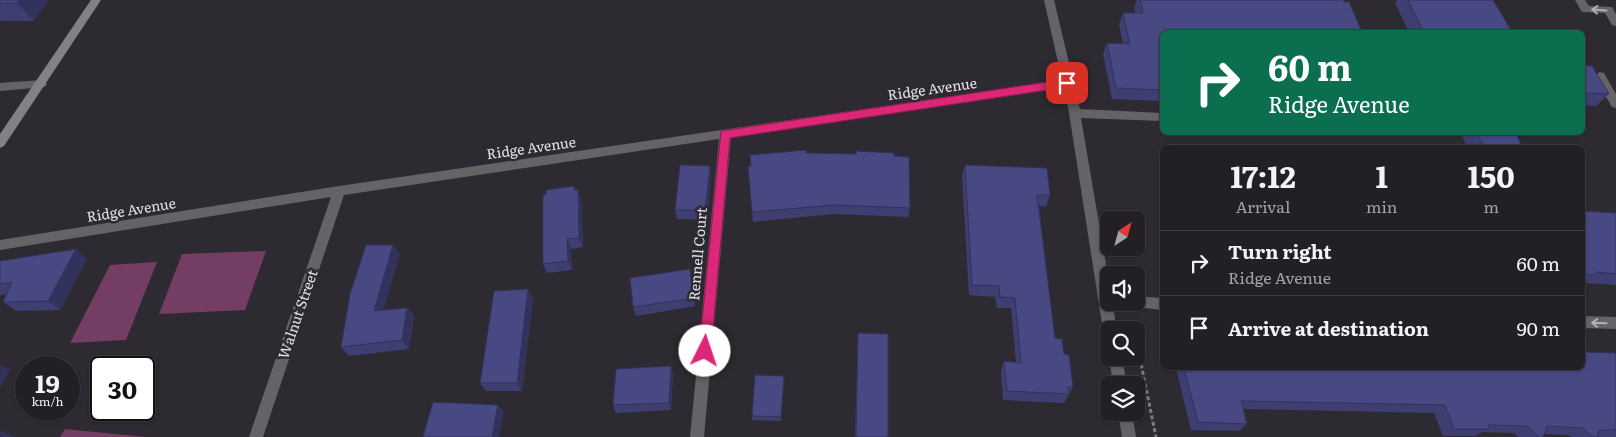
<!DOCTYPE html>
<html lang="en">
<head>
<meta charset="utf-8">
<style>
	body { margin:0; font-family:Literata,serif; background:#2e2d32; color:#f1f3f6; height:100vh; display:flex; flex-direction:column; font-size:19px; white-space:nowrap }
	* { box-sizing:border-box; margin:0 }
	p { font-size:16px; color:#a2a3a7 }
	.icon { flex:none; width:28px; height:28px; fill:none; stroke:currentColor; stroke-width:2; stroke-linecap:round; stroke-linejoin:round }
	.map { position:relative; flex:1; overflow:hidden }
	.drawer { position:absolute; left:1160px; top:145px; width:425px; height:225px; display:flex; flex-direction:column; background:#222025; border-radius:8px; box-shadow:0 1px 4px #0004,0 0 0 1px #3f3e42 }
	.drawer>* { flex:none }
	.banner { position:absolute; left:1160px; top:30px; width:425px; height:105px; border-radius:8px; box-shadow:0 1px 4px #0004,0 0 0 1px #3f3e42; background:#0b6e4f; color:#fff; overflow:hidden }
	.needle { width:32px; rotate:36deg }
	.tools { position:absolute; left:1100px; top:211px; display:grid; gap:10px }
	.tools a { display:grid; place-items:center; width:45px; height:45px; border-radius:8px; background:#222025; box-shadow:0 1px 4px #0004,0 0 0 1px #3f3e42; font-size:25px }
	.speed { position:absolute; left:15px; top:356px; display:flex; gap:10px; font-size:25px; font-weight:700; text-align:center }
	.speed>* { display:grid; place-content:center; width:65px; height:65px; border-radius:50%; background:#222025; box-shadow:0 1px 4px #0004,0 0 0 1px #3f3e42; line-height:1 }
	.speed small { font-size:12px; font-weight:400 }
	.speed .limit { border:2px solid #111; border-radius:8px; background:#fff; color:#111 }
	.pin { position:absolute; display:grid; place-items:center; width:42px; height:42px; color:#fff; margin:-21px; border-radius:10px; box-shadow:0 2px 8px #0006 }
	.me { position:absolute; width:55px; margin:-28px; rotate:4deg; stroke-linejoin:round; filter:drop-shadow(0 0 4px #0008) }
	.turn { display:flex; align-items:center; gap:18px; height:105px; padding:0 25px; font-size:22px }
	.turn .icon { width:65px; height:65px; stroke-width:2.5 }
	.turn b { display:block; font-size:35px; line-height:42px }
	.eta { display:flex; justify-content:space-evenly; align-items:center; height:85px; text-align:center }
	.eta b { font-size:30px; font-weight:700; line-height:35px }
	ul { padding:0; list-style:none }
	li { display:flex; align-items:center; gap:15px; height:65px; padding:0 25px; border-top:1px solid #3f3e42 }
	li div { flex:1 }
	li b { display:block; font-size:19px }
	li em { font-style:normal }
	.map>svg:first-child { display:block }
	.green { fill:#743d63 }
	.lines { fill:none; stroke-linecap:round; stroke-linejoin:round }
	.path { stroke:#7d7b80; stroke-width:3; stroke-dasharray:4 2.5; stroke-linecap:butt }
	.lane { fill:#656365; fill-rule:evenodd }
	.street { fill:#656365; fill-rule:evenodd }
	.secondary { fill:#848185; fill-rule:evenodd }
	.wall { fill:#3e3e71 }
	.shaded-wall { fill:#32325c }
	.building { fill:#484883; stroke:#32325c }
	.oneway { stroke:#b2b0b3 }
	.route { fill:#db2777; stroke:#8e194d }
	.labels { text-anchor:middle; dominant-baseline:central; stroke-width:5; stroke-linejoin:round; paint-order:stroke }
	.street-label { font-size:14px; fill:#e5e3e7; stroke:#2d2b31 }
</style>
</head>
<body>
<div class="map">
<svg width="1616" height="437" viewBox="0 0 1616 437">
	<rect width="100%" height="100%" fill="#2d2b31"/>
	<g class="green">
		<path d="M266,251L245,310L159,314L182,254Z"/>
		<path d="M157,262L126,340L70,343L110,265Z"/>
		<path d="M65,429L146,437H60Z"/>
	</g>
	<g class="lines">
		<path class="path" d="M1136,339L1156,437"/>
		<g class="lane">
			<path d="M1575,0H1585L1589,6L1612,7L1616,14V26L1612,25L1605,13L1582,12Z"/>
			<path d="M1600,72L1604,73L1616,94V108L1612,107L1594,76Z"/>
		</g>
		<g class="street">
			<path d="M1044,0H1054L1080,109L1162,113V121L1081,118L1109,282V302H1112L1117,330H1109V336L1105,334L1103,330L1069,113L1064,88L731,137L704,437H690L719,139L344,195L263,437H249L331,197L0,250V240L339,186L1062,80Z"/>
			<path d="M41,80L45,81L47,84L45,87L0,91V83Z"/>
			<path d="M1136,296L1162,298V310L1128,306L1127,302H1136Z"/>
			<path d="M1582,316L1616,317V329L1582,328Z"/>
			<path d="M1109,356L1122,358L1127,385H1113Z"/>
			<path d="M1118,412H1132L1136,437H1122Z"/>
		</g>
		<path class="secondary" d="M91,0H101L4,146L0,148V134Z"/>
	</g>
	<g class="wall">
		<path d="M0,0H48L34,21H1L0,20Z"/>
		<path d="M1137,0H1344L1162,32V101L1112,99L1103,54L1107,43L1123,44L1119,24L1123,13H1136L1134,8Z"/>
		<path d="M1397,0H1493L1512,32H1409L1395,3Z"/>
		<path d="M1582,66L1609,94L1596,106L1582,105Z"/>
		<path d="M1460,132H1515L1523,148H1468Z"/>
		<path d="M806,153L894,156L910,208L908,217L834,214L753,222L748,166H751Z"/>
		<path d="M965,165L1050,195L1046,207L1039,206L1055,338L1064,354L1073,387L1064,403L1003,400L1001,371L1004,361L1016,362L1011,308H997L995,297L969,295L962,176Z"/>
		<path d="M710,166L711,176L707,220L677,219L675,210Z"/>
		<path d="M574,186L575,190H578L581,200L583,247L571,249L572,270L547,273L543,264L546,194Z"/>
		<path d="M1582,211L1616,213V285L1585,283L1583,285Z"/>
		<path d="M393,245L400,254L383,310L407,308L414,316L409,349L349,356L341,347Z"/>
		<path d="M87,259L60,310L16,311L3,302L7,294L0,295V261Z"/>
		<path d="M691,278L695,306L636,316L633,307Z"/>
		<path d="M533,298L522,391H486L480,383Z"/>
		<path d="M858,333L888,437H855Z"/>
		<path d="M1616,353V437H1571L1569,435L1544,434L1543,437H1518L1514,433L1482,432L1476,436H1443L1434,413L1243,409L1247,424L1239,431L1191,430L1176,368H1582Z"/>
		<path d="M671,366L673,375L671,410L616,413L613,405Z"/>
		<path d="M784,380L781,421L752,420V416Z"/>
	</g>
	<g class="shaded-wall">
		<path d="M19,0H48L34,21L17,3Z"/>
		<path d="M710,166L711,176L707,220L705,210Z"/>
		<path d="M578,190L581,200L583,247L579,238Z"/>
		<path d="M567,239L571,249L572,270L568,261Z"/>
		<path d="M393,245L400,254L381,320L374,311Z"/>
		<path d="M76,249L87,259L60,310L48,301Z"/>
		<path d="M690,269L691,278L695,306L693,298Z"/>
		<path d="M528,289L533,298L522,391L517,383Z"/>
		<path d="M407,308L414,316L409,349L402,340Z"/>
		<path d="M0,364L10,370L0,387Z"/>
		<path d="M671,366L673,375L671,410L669,403Z"/>
		<path d="M498,405L504,412L499,437H492Z"/>
		<path d="M0,430L15,437H0Z"/>
	</g>
	<g class="building">
		<path d="M0,0H19L17,3H0Z"/>
		<path d="M1140,0H1344V2H1349L1362,32H1162V90L1116,88L1107,43L1130,44L1123,13H1143Z"/>
		<path d="M1408,0H1493L1512,32H1424Z"/>
		<path d="M1582,66H1592L1609,94L1582,93Z"/>
		<path d="M1477,132H1515L1523,148H1484Z"/>
		<path d="M806,150V153L856,154V151L894,153V156L909,157L910,208L835,205L752,212L748,166H751L750,155Z"/>
		<path d="M680,165L710,166L705,210H675Z"/>
		<path d="M965,165L1047,168L1050,195H1037L1055,338L1062,339L1064,354L1069,355L1073,387H1068L1069,394L1007,391L1004,361L1021,363L1015,298L1000,297L999,286L972,285Z"/>
		<path d="M574,186V190H578L579,238L567,239L568,261L543,264V195L546,194V190Z"/>
		<path d="M1582,211L1616,213V274L1596,272L1597,275L1582,274Z"/>
		<path d="M366,245H393L374,311L407,308L402,340L341,347L350,294Z"/>
		<path d="M76,249L48,301L3,302L12,282L0,284V261Z"/>
		<path d="M690,269L693,298L633,307L630,278Z"/>
		<path d="M528,289L517,383H480L494,291Z"/>
		<path d="M858,333L888,334V437H856Z"/>
		<path d="M1582,352L1616,353V430H1599L1597,437H1593L1583,428L1547,426L1543,437H1539L1527,426L1489,425L1488,429H1454L1445,405L1241,401L1247,424L1198,422L1184,368H1582Z"/>
		<path d="M671,366L669,403L613,405L616,369Z"/>
		<path d="M755,375L784,376L781,417L752,416Z"/>
		<path d="M433,402L498,405L492,437H423Z"/>
	</g>
	<defs><path id="oneway-shaft" d="M-6 0H5M1.5-3L5.5 0L1.5 3" fill="none" stroke-width="1.6" stroke-linecap="round" stroke-linejoin="round" transform="scale(1.25)"/></defs>
	<g class="oneway">
		<use href="#oneway-shaft" transform="translate(1599 10) rotate(-176)"/>
		<use href="#oneway-shaft" transform="translate(1599 323) rotate(-178)"/>
	</g>
	<path class="route" d="M1067,79L1072,83L1067,87L730,138L711,351L709,355L705,357L701,355L699,351L721,131Z"/>
	<g class="labels">
		<g class="street-label">
			<text transform="translate(932 88) rotate(-8)">Ridge Avenue</text>
			<text transform="translate(531 147) rotate(-8)">Ridge Avenue</text>
			<text transform="translate(131 209) rotate(-9)">Ridge Avenue</text>
			<text transform="translate(697 254) rotate(-85)">Rennell Court</text>
			<text transform="translate(297 314) rotate(-71)">Walnut Street</text>
		</g>
	</g>
</svg>
<div class="tools">
<a><svg class="needle" viewBox="-14 -14 28 28"><path d="M0-13l5 13h-10z" fill="#e53935"/><path d="M0 13l5-13h-10z" fill="#a2a3a7"/></svg></a>
<a><svg class="icon" aria-label="sound" viewBox="0 0 24 24"><path d="M4 9h4l5-4v14l-5-4H4zM17 9q2 3 0 6"/></svg></a>
<a><svg class="icon" aria-label="search" viewBox="0 0 24 24"><circle cx="10" cy="10" r="6"/><path d="M15 15l6 6"/></svg></a>
<a><svg class="icon" aria-label="layers" viewBox="0 0 24 24"><path d="M12 4l9 5-9 5-9-5zM3 14l9 5 9-5"/></svg></a>
</div>
<div class="speed"><div>19<small>km/h</small></div><div class="limit">30</div></div>
<div class="pin" style="left:1067px;top:83px;background:#d93025"><svg class="icon" aria-label="arrive" viewBox="0 0 24 24"><path d="M6 21V4h12l-3 4 3 4H6"/></svg></div>
<svg class="me" style="left:705px;top:351px" viewBox="-20 -20 40 40"><circle r="19" fill="#fff"/><path d="M0-13L10 11 0 6-10 11z" fill="#db2777"/></svg>
<div class="banner">
<div class="turn"><svg class="icon" aria-label="right" viewBox="0 0 24 24"><path d="M7 20v-9h11M14 6l5 5-5 5"/></svg><div><b>60 m</b>Ridge Avenue</div></div>
</div>
<section class="drawer">
<div class="eta">
<div><b>17:12</b><p>Arrival</p></div>
<div><b>1</b><p>min</p></div>
<div><b>150</b><p>m</p></div>
</div>
<ul>
<li><svg class="icon" aria-label="right" viewBox="0 0 24 24"><path d="M7 20v-9h11M14 6l5 5-5 5"/></svg><div><b>Turn right</b><p>Ridge Avenue</p></div><em>60 m</em></li>
<li><svg class="icon" aria-label="arrive" viewBox="0 0 24 24"><path d="M6 21V4h12l-3 4 3 4H6"/></svg><div><b>Arrive at destination</b></div><em>90 m</em></li>
</ul>
</section>
</div>
</body>
</html>
